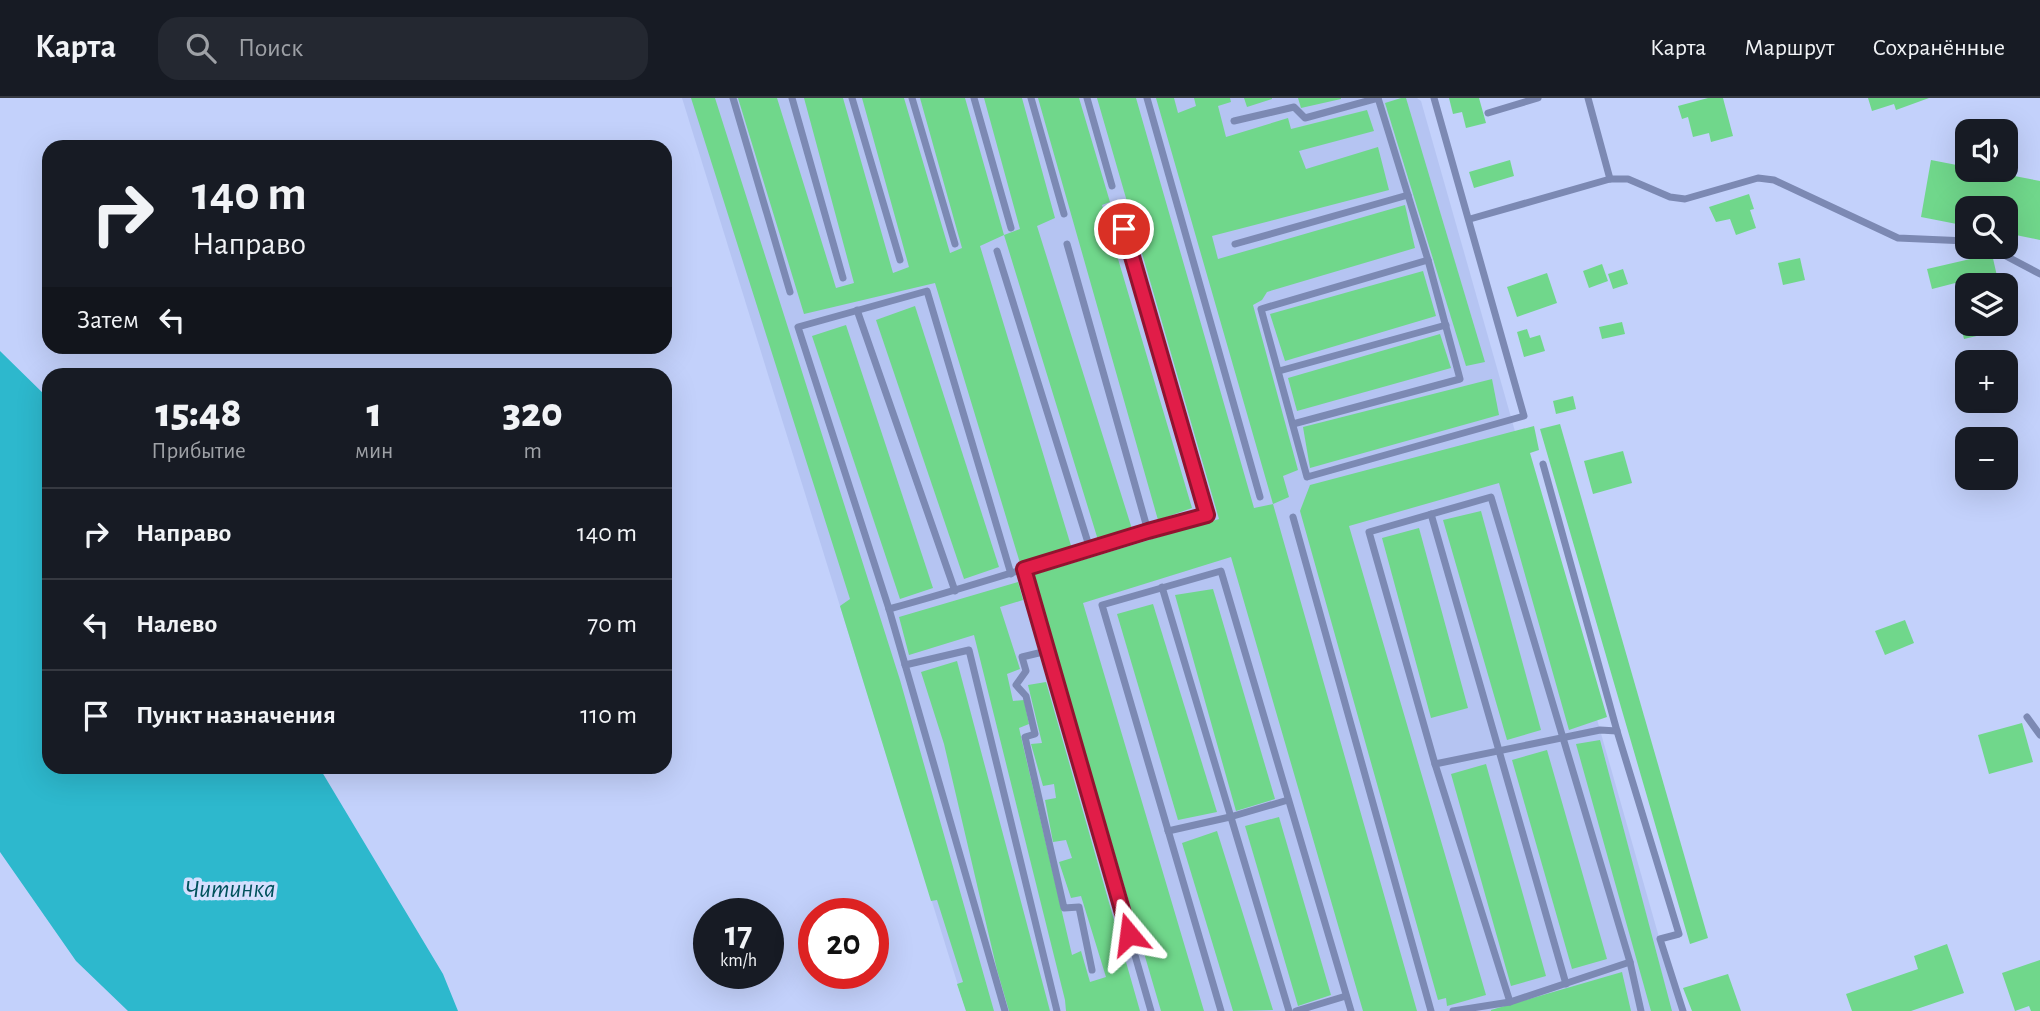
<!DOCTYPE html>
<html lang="ru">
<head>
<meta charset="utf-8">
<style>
	body { margin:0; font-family:"Alegreya Sans",sans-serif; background:#242831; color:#f1f3f6; height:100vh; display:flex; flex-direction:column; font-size:26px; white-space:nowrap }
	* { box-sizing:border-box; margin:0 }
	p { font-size:23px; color:#9ea1a6 }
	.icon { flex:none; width:38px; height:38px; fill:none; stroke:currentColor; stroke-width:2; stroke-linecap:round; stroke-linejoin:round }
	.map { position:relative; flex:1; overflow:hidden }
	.sheet { position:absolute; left:42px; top:270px; width:630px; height:406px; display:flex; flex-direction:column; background:#171b24; border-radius:21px; box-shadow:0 7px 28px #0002 }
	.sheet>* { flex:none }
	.hud { position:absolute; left:42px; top:42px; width:630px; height:214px; border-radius:21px; box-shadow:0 7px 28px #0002; background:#171b24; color:#f1f3f6; overflow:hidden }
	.fabs { position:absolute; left:1955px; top:21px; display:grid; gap:14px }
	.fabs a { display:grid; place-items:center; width:63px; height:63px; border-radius:14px; background:#171b24; box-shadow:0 7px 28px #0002; font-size:35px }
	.speed { position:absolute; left:693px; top:800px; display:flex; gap:14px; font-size:35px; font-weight:700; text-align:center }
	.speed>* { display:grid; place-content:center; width:91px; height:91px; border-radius:50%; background:#171b24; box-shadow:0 7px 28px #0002; line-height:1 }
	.speed small { font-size:18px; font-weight:400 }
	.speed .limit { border:10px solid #d22; background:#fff; color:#111 }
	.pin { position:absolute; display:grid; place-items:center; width:60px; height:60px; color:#fff; margin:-30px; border:4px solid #fff; border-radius:50%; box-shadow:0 2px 7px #0007 }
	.me { position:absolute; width:77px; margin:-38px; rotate:344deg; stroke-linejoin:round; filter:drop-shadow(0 0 5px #0008) }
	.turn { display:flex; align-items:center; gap:24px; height:147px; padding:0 35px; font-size:32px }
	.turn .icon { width:91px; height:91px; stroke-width:2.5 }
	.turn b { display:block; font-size:49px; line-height:60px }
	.then { display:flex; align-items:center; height:66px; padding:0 35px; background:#0003; gap:14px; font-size:26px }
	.eta { display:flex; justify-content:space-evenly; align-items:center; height:119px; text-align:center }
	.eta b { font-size:42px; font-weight:800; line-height:49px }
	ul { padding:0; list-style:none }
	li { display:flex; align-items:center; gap:21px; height:91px; padding:0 35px; border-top:2px solid #363941 }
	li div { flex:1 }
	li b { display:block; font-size:26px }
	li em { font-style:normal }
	header { display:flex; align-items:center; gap:42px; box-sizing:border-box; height:98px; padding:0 35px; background:#171b24; border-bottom:2px solid #363941 }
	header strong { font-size:33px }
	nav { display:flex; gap:38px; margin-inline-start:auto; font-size:24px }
	.search { width:490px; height:63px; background:#242831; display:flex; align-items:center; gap:18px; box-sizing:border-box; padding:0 24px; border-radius:21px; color:#9ea1a6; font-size:26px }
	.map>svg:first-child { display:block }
	.built { fill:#b5c4f2 }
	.water { fill:#2db8cd }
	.building { fill:#70d78b }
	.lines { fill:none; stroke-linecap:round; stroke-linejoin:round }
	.lane { stroke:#7c89b3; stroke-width:7 }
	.route-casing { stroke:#92132f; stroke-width:18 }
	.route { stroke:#e11d48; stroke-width:12 }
	.labels { text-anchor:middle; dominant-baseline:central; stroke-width:7; stroke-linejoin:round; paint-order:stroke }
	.water-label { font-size:26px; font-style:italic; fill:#00515c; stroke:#d4dffe }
</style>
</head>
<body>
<header>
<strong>Карта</strong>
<div class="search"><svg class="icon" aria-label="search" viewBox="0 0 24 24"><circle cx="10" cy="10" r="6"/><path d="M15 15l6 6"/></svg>Поиск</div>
<nav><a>Карта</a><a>Маршрут</a><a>Сохранённые</a></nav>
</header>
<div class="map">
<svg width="2040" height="913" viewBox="0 0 2040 913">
	<rect width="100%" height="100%" fill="#c3d1fb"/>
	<path class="built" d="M682,0H1417L1421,3L1680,913H966Z"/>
	<path class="water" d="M0,253L49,301V668L319,669L443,876L458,913H128L76,863L0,754Z"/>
	<g class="building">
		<path d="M691,0H715L900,582L994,913H966L957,886L963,884L937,802L931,803L840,508L850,501Z"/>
		<path d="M738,0H777L836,190L854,185L804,0H843L893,175L909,169L862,0H904L950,155L962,150L920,0H965L1004,137L980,148L1072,451L1020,465L935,185L804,216Z"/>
		<path d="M984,0H1022L1055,120L1037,128L1132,431L1098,442L1004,137L1020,131Z"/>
		<path d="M1038,0H1079L1110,104L1102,107L1192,410L1158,422Z"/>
		<path d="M1097,0H1136L1254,410L1273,406L1417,913H1363L1231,459L1083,505L1204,913H1161L1033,477L1219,421Z"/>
		<path d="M1156,0H1174L1178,15L1196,8L1194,0H1230L1231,4L1218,8L1226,39L1288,20L1291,31L1367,12L1374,33L1299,53L1306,71L1378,49L1389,92L1212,138L1218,161L1405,107L1415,150L1267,194L1262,202L1253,207L1298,372L1283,378L1289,399L1273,406Z"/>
		<path d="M1244,0H1272V1L1247,9Z"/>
		<path d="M1298,0H1341V1L1301,10Z"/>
		<path d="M1401,0H1406L1485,264L1466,268L1385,5Z"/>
		<path d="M1449,0H1479L1486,25L1466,30L1462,14L1453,16Z"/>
		<path d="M1708,0H1723L1733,38L1711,44L1709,35L1693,39L1688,19L1682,21L1678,8Z"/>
		<path d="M1868,0H1929L1896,12L1894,6L1872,13Z"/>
		<path d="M1510,62L1514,78L1474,90L1469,74Z"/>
		<path d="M1931,62L1967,69V72H1983L2040,83V142L2006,135V110H1967V128L1921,119Z"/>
		<path d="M1749,96L1754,111L1750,112L1756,130L1736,137L1730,121L1716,124L1709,109Z"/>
		<path d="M1992,156L1999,187H1968L1967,182L1932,191L1927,171Z"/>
		<path d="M1800,160L1805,182L1783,187L1778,165Z"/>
		<path d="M1602,166L1608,183L1589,190L1583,173Z"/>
		<path d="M1623,171L1628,186L1613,191L1608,176Z"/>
		<path d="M1423,173L1436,218L1285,263L1270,216Z"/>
		<path d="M1547,175L1557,205L1517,219L1507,189Z"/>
		<path d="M915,208L999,469L964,481L876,222Z"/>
		<path d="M1967,211V226H2006V214L2010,230L1964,241L1957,214Z"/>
		<path d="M1622,224L1625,236L1602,241L1599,229Z"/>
		<path d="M846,227L933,490L900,501L812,238Z"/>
		<path d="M1527,231L1530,240L1540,237L1545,253L1524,259L1517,234Z"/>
		<path d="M1440,236L1451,270L1297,313L1288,280Z"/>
		<path d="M1492,281L1499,317L1310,370L1303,329Z"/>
		<path d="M1573,298L1576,311L1556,316L1553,303Z"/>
		<path d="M1560,326L1708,840L1690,846L1540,331Z"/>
		<path d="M1534,328L1539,352L1530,355L1607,619L1569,632L1499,385L1349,428L1486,897L1447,908L1446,900L1438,902L1300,413L1310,387Z"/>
		<path d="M1623,353L1632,385L1593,396L1584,363Z"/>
		<path d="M1481,413L1541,632L1507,642L1443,422Z"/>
		<path d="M1419,430L1468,610L1431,620L1382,440Z"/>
		<path d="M1018,484L1023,502L1000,509L1020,571L1007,576L1013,603L1024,602L1029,626L1019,630L1072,857L1081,853L1090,884L1106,879L1081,798L1071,800L1059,764L1072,760L1066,742L1053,744L1045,702L1056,700L1054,686L1043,688L1031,646L1042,645L1028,587L1046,584L1140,913H1066L1065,902L974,537L909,557L899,519Z"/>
		<path d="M1213,491L1275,701L1236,713L1175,497Z"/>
		<path d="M1153,506L1217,714L1178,722L1117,516Z"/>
		<path d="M1905,522L1914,545L1885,557L1875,533Z"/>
		<path d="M957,563L1050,913H1009L997,872L944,646L921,574Z"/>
		<path d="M2022,625L2033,664L1989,676L1978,637Z"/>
		<path d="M1600,642L1672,913H1651L1576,646Z"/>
		<path d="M1547,652L1607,861L1572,871L1512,662Z"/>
		<path d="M1486,666L1546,878L1511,888L1451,676Z"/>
		<path d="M1279,719L1331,897L1298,908L1245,728Z"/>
		<path d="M1217,733L1273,912L1233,913L1182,745Z"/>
		<path d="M1947,846L1964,895L1911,913H1852L1846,896L1918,871L1914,858Z"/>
		<path d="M2040,862V913H2031L2029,908L2015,913L2002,875Z"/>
		<path d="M1622,874L1631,913H1491V912Z"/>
		<path d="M1728,876L1741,913H1692L1683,890Z"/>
	</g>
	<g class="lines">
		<g class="lane">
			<path d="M733,0L790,194"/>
			<path d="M792,0L843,180"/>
			<path d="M852,0L900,162"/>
			<path d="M912,0L955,146"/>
			<path d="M974,0L1011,130"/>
			<path d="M1031,0L1064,116"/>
			<path d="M1087,0L1112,88"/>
			<path d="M1147,0L1260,399"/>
			<path d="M1588,0L1610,81"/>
			<path d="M1488,15L1538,0"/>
			<path d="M1234,23L1294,9L1305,20L1378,0"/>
			<path d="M1470,121L1610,81H1628L1670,99L1685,101L1758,80L1774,82L1898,140L1967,143"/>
			<path d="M1067,146L1148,433"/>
			<path d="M1235,146L1408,97"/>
			<path d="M1989,149L2040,176"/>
			<path d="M997,153L1090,451"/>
			<path d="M1428,162L1261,211L1307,379L1524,318L1434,0"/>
			<path d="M857,212L955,493"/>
			<path d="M1279,273L1446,227"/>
			<path d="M1293,326L1460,281L1428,162L1378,0"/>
			<path d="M1543,366L1617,633L1679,836L1660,841L1683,913"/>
			<path d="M1431,416L1566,886"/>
			<path d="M1293,419L1431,913"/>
			<path d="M1024,471L1151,913"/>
			<path d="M1162,489L1289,913"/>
			<path d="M889,511C996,482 1100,445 1207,417L1124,131"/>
			<path d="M1047,553L1022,559L1026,573L1016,587L1026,598L1035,636L1025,639L1064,810L1079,809L1092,872"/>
			<path d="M905,567L969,552L1057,913"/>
			<path d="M2027,619L2040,637"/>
			<path d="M1435,666L1600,632L1617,633"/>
			<path d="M1168,733L1230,719L1288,702"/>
			<path d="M1510,904L1435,666L1369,434L1491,399L1630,864L1641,913"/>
			<path d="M1005,913L889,511L798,229L927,193L1011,476"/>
			<path d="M1221,913L1102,507L1221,473L1351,913"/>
			<path d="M1296,913L1346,898"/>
			<path d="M1453,913L1510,904L1630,864"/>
		</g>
	</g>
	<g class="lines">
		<defs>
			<path id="route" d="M1124,131L1207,417L1148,433L1024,471L1129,836"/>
		</defs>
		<use href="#route" class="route-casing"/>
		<use href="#route" class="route"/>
	</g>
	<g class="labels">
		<g class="water-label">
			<text x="230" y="791">Читинка</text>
		</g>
	</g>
</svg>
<div class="fabs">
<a><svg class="icon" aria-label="sound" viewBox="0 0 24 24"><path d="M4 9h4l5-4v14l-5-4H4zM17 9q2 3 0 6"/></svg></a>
<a><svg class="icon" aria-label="search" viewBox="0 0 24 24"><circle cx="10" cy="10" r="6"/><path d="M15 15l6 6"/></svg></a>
<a><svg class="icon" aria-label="layers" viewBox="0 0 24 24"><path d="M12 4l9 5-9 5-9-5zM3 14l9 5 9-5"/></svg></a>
<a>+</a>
<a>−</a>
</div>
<div class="speed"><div>17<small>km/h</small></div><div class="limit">20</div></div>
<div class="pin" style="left:1124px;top:131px;background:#d93025"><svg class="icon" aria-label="arrive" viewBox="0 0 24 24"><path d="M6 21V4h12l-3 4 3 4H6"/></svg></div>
<svg class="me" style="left:1129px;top:836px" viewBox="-20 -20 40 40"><path d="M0-17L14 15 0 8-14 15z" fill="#e11d48" stroke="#fff" stroke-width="4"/></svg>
<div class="hud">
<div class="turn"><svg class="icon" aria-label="right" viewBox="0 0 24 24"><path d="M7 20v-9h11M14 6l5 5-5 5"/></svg><div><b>140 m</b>Направо</div></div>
<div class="then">Затем<svg class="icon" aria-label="left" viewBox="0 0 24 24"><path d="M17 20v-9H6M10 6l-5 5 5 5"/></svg></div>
</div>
<section class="sheet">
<div class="eta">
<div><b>15:48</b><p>Прибытие</p></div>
<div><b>1</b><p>мин</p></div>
<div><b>320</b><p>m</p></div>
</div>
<ul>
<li><svg class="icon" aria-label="right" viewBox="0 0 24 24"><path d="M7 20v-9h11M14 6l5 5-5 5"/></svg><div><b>Направо</b></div><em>140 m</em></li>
<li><svg class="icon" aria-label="left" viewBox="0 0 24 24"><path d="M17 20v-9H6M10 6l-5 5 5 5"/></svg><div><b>Налево</b></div><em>70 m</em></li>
<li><svg class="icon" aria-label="arrive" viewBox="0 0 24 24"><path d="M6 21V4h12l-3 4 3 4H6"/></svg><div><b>Пункт назначения</b></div><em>110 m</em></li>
</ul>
</section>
</div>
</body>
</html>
